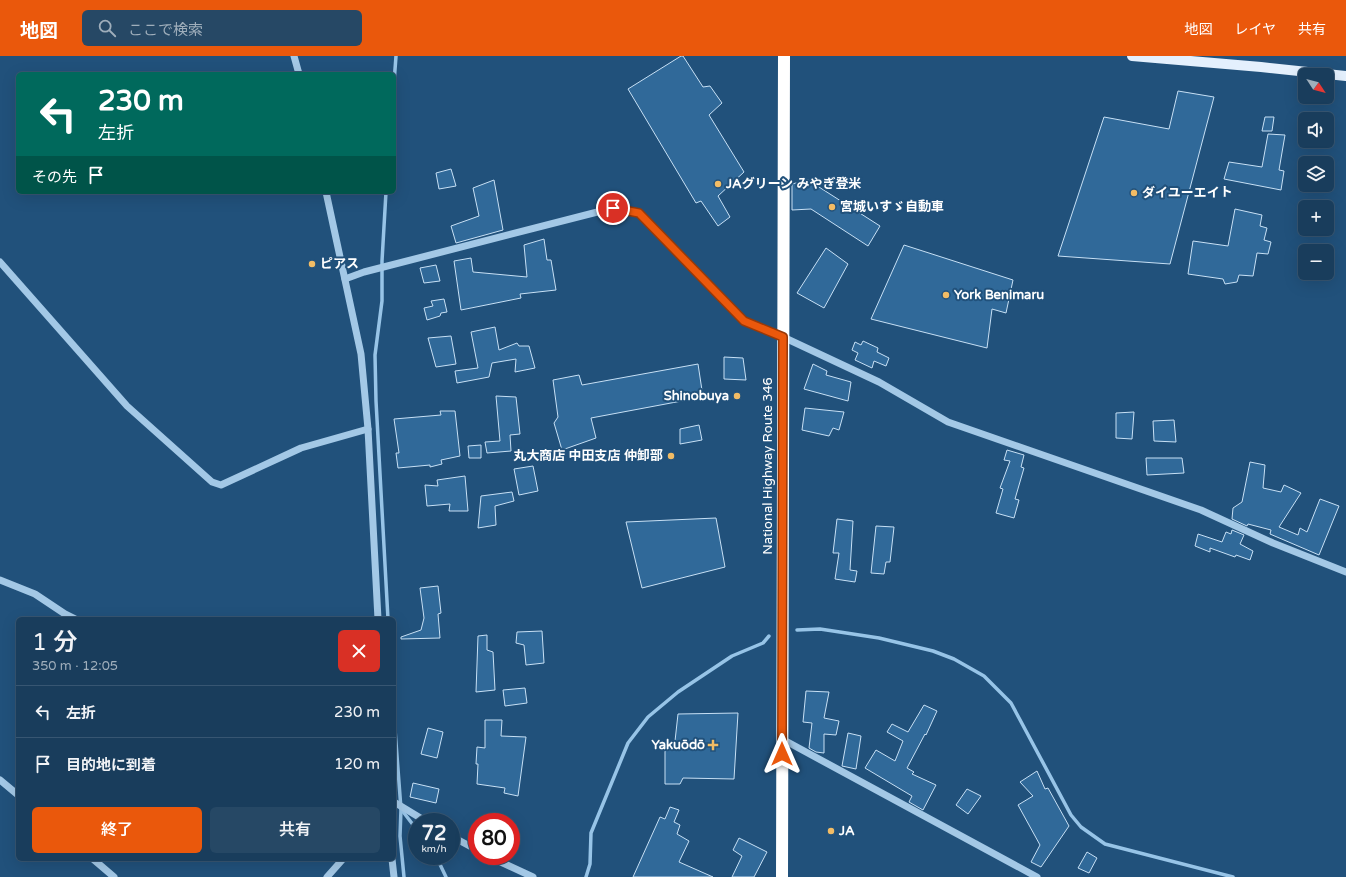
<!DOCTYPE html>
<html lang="ja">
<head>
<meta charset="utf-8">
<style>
	body { margin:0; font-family:"Varela Round","Noto Sans JP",sans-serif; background:#264865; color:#f1f3f6; height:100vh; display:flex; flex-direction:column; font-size:15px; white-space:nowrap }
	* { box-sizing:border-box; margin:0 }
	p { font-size:13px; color:#9faebb }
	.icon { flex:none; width:22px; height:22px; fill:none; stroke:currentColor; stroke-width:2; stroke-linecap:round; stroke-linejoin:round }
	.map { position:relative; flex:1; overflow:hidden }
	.details { position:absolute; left:16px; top:561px; width:380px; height:244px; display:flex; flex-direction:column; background:#193d5c; border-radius:6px; box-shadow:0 4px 16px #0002,0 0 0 1px #375672 }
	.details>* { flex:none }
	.banner { position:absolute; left:16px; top:16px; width:380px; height:122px; border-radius:6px; box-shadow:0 4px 16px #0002,0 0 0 1px #375672; background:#00695c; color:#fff; overflow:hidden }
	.needle { width:26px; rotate:126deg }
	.controls { position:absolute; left:1298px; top:12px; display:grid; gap:8px }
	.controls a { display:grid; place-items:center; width:36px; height:36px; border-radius:6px; background:#193d5c; box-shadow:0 4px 16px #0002,0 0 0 1px #375672; font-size:20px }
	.speed { position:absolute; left:408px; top:757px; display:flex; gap:8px; font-size:20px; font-weight:700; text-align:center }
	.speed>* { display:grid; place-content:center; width:52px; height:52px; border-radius:50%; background:#193d5c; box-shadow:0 4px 16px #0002,0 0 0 1px #375672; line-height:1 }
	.speed small { font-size:10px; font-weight:400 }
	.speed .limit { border:6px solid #d22; background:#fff; color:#111 }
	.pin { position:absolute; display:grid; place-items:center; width:34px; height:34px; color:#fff; margin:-17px; border:2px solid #fff; border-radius:50%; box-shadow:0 1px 4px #0007 }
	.me { position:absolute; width:44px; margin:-22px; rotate:0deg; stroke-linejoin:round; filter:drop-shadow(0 0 3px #0008) }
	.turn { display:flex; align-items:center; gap:14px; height:84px; padding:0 16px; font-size:18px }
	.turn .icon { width:52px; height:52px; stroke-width:2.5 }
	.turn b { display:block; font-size:28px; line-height:34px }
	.then { display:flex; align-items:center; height:38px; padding:0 16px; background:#0003; gap:8px; font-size:15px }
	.round { display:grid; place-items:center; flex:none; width:42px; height:42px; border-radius:6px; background:#264865 }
	.overview { display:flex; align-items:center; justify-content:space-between; height:68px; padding:0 16px }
	h1 { font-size:24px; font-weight:600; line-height:30px }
	.primary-button { display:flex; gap:8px; margin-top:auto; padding:8px 16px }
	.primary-button a { flex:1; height:46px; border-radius:6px; background:#ea580c; color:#fff; font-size:16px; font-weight:600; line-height:46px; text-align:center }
	.primary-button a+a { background:#264865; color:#f1f3f6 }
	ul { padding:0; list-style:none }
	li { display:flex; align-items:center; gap:12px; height:52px; padding:0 16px; border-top:1px solid #375672 }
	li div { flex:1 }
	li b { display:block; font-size:15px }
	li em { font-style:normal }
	header { display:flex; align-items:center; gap:24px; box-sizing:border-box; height:56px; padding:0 20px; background:#ea580c; color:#fff }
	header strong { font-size:19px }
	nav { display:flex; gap:22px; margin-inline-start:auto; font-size:14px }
	.search { width:280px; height:36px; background:#264865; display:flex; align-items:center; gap:10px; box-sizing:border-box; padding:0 14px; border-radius:6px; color:#9faebb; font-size:15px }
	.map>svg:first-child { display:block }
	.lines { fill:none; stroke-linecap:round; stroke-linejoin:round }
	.stream { stroke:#97c4e7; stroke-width:3.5 }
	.building { fill:#306999; stroke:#c7e0f5 }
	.minor { stroke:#a3c8e6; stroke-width:7 }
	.major { stroke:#e4f0fd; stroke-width:10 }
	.highway { stroke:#fff; stroke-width:12 }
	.route-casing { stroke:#983908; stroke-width:10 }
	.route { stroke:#ea580c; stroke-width:7 }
	.poi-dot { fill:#f2bc65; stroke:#21517b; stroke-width:1.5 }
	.labels { text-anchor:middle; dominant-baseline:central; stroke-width:4; stroke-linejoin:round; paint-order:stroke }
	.poi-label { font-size:13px; font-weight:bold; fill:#fff; stroke:#21517b; text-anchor:start }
	.street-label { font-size:13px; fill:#fff; stroke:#21517b }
</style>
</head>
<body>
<header>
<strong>地図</strong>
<div class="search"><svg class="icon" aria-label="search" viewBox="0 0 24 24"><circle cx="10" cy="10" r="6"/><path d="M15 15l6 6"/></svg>ここで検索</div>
<nav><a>地図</a><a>レイヤ</a><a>共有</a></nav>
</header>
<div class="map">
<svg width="1346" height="821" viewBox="0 0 1346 821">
	<rect width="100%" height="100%" fill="#21517b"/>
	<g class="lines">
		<g class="stream">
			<path d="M394,27L396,0"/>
			<path d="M386,136L382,205V245L375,299L376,345L388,563"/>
			<path d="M797,574L820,573L879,582L933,595L954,603L984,620L1011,647L1071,759L1081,771L1105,788L1233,821"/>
			<path d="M394,660L401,753L417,774"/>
			<path d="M401,753L400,780L404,821"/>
			<path d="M436,800L446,821"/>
			<path d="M586,821L590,808L591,777L628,687L648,661L678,636L732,600L763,587L769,580"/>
		</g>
	</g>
	<g class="building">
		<path d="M681,0H683L703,31L710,30L722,47L709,59L744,116L718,140L730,161L718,170L701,145L696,147L628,33Z"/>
		<path d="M1178,35L1214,41L1170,208L1058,200L1104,61L1169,73Z"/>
		<path d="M1265,61H1274L1272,75H1262Z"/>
		<path d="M1268,78L1285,79L1279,114L1284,115L1281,134L1224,123L1229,106L1262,111Z"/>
		<path d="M451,113L456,130L439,133L436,117Z"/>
		<path d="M494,124L503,174L456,187L451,170L479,160L473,132Z"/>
		<path d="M808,124L880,170L868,190L811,153L792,154V128Z"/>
		<path d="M1235,153L1262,159L1260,170L1267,172L1264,184L1271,186L1268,198L1257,197L1253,220L1239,219L1237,226L1225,228L1223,223L1188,218L1193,185L1228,190Z"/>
		<path d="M544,183L547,204H551L556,234L520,238L521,242L461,254L454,205L471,202L473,216L527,221L524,189Z"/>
		<path d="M904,189L1013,224L1006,257L992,253L987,292L871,263Z"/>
		<path d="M826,192L848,208L824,252L797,237Z"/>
		<path d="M436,209L440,225L424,227L420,212Z"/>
		<path d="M444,243L447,256L441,257L440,260L427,264L424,252L433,250L431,245Z"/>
		<path d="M495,271L499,294L517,287L519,290H529L535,312L515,316L516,303L492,307L489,321L457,327L455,315L478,312L471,276Z"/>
		<path d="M451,280L456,308L436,311L428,282Z"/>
		<path d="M863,285L878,292L877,296L889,302L886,310L874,305L872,312L855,304L858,297L852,294L855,286L861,289Z"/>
		<path d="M724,301L743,302L746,324L724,323Z"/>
		<path d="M698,308L703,341L591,362L596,382L562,394L554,367L558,361L553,324L579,319L582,329Z"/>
		<path d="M813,308L827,315L826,319L851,326L848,345L804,333Z"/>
		<path d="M496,340L516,341L520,378L510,379L511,395L487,397L485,386L500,385Z"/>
		<path d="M805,352L844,356L839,374L833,372L829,380L802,374Z"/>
		<path d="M440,355H455L460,400L441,404L442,408L430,411V409L398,412L396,397H399L394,363L441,359Z"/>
		<path d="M1134,356L1132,383L1116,382V357Z"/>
		<path d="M1174,364L1176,386L1154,385L1153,365Z"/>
		<path d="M699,369L702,384L680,388V373Z"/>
		<path d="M481,389V402H469L468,390Z"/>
		<path d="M1007,394L1024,399L1021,411L1024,412L1015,443L1019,444L1014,462L996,457L1003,433L1000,432L1010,405L1004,404Z"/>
		<path d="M1146,402H1182L1184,417L1147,419Z"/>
		<path d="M1250,406L1265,409L1263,432L1281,436L1284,429L1301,437L1279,471L1298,479L1300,472L1307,476L1320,443L1339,450L1319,499L1270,478L1271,474L1248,468L1247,470L1232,463L1233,452L1242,446Z"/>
		<path d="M533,410L538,435L519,439L514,413Z"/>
		<path d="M465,420L468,455H449L450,448L427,450L425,429L438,430L437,424Z"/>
		<path d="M512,436L514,445L495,450L496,469L478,472L481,440Z"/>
		<path d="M716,462L725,511L642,532L626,466Z"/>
		<path d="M837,463L853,465L850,514L857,515L855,526L835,523L839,497H833Z"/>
		<path d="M876,470L894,471L890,506H886L884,518L871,517Z"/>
		<path d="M1232,474L1244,479L1240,488L1253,495L1250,504L1236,499L1235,501L1210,492V496L1195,490L1198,478L1222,486L1226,476L1231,478Z"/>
		<path d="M438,530L441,557L438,558L440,582L401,583V581L421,574L424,562L420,532Z"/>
		<path d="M542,575L544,607L526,609L524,589L516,587L517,576Z"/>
		<path d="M487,579V594L493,596L495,634L476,636L478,580Z"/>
		<path d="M525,632L527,647L505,650L503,634Z"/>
		<path d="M806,635L829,636L824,662L839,665L836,679L824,678V697L816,696L809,692L812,667L803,666Z"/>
		<path d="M924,649L937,655L926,679L925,678L907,712L914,716L912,718L936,729L923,754L909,746L912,740L865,712L876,694L895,705L903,685L887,676L892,668L908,676Z"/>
		<path d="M738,657L734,723L683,722L680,728H665V685H675L678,658Z"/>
		<path d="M485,664H502L501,680L526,681L518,740L504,737L505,732L477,728L478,708H476L477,691L485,692Z"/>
		<path d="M428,672L443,676L437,702L421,698Z"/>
		<path d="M848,677L861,680L856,713L842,710Z"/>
		<path d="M1037,715L1045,733L1048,732L1069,770L1041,811L1031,806L1040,789L1018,749L1033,740L1020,726Z"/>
		<path d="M413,727L439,733L436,747L410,741Z"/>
		<path d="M967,733L981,740L968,758L956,749Z"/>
		<path d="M670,751L679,754L674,766L680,769L677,778L689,785L679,806L713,821H633L660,761L665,763Z"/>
		<path d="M739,782L767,796L754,821H732L742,800L733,794Z"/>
		<path d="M1087,796L1097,802L1089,817L1078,812Z"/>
	</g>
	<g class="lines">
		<g class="minor">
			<path d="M294,0L299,18"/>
			<path d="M326,136L361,298L368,373L378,563"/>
			<path d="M0,206L127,350L212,426L221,429L301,392L368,373"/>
			<path d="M345,223L364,216L613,152L639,157L744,265L783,281L879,326L948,366L1201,454L1273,487L1346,516"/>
			<path d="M0,524L35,538L65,558L75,563"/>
			<path d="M782,683L1037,821"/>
			<path d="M0,724L18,739"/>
			<path d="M394,746L427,766"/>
			<path d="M451,780L477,794"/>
			<path d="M488,800L533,821"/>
			<path d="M93,803L114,821"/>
			<path d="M392,803L394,821"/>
			<path d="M327,821L343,803"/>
		</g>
		<path class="major" d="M1132,0L1261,11L1346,20"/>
		<path class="highway" d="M782,821L784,0"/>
	</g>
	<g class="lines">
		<defs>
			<path id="route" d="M613,152L639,157L744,265L783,281L782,698"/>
		</defs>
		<use href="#route" class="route-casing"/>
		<use href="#route" class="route"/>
	</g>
	<g class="poi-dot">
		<circle cx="718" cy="128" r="4"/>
		<circle cx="1134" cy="137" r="4"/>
		<circle cx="832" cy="151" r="4"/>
		<circle cx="312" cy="208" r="4"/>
		<circle cx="946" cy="239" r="4"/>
		<circle cx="737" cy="340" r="4"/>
		<circle cx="671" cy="400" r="4"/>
		<path d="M711 683h4v4h4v4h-4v4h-4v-4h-4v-4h4z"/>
		<circle cx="831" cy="775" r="4"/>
	</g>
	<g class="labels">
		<g class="poi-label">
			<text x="726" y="128">JAグリーン みやぎ登米</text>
			<text x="1142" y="137">ダイユーエイト</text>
			<text x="840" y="151">宮城いすゞ自動車</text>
			<text x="320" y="208">ピアス</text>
			<text x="954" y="239">York Benimaru</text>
			<text x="729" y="340" text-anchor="end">Shinobuya</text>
			<text x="663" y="400" text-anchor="end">丸大商店 中田支店 仲卸部</text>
			<text x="705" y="689" text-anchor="end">Yakuōdō</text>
			<text x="839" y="775">JA</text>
		</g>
		<g class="street-label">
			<text transform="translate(768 410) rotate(-90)">National Highway Route 346</text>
		</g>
	</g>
</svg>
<div class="controls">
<a><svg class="needle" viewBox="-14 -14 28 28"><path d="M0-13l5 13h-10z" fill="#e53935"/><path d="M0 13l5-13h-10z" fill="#9faebb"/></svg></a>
<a><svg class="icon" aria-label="sound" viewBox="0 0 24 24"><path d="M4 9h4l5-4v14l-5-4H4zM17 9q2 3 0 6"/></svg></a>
<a><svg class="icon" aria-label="layers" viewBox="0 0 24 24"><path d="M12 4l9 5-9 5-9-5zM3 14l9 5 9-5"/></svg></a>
<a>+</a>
<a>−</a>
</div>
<div class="speed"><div>72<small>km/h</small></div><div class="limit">80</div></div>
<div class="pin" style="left:613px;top:152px;background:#d93025"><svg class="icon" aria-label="arrive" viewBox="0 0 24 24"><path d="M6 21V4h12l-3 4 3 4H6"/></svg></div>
<svg class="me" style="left:782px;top:698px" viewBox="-20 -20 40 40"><path d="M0-17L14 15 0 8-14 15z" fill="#ea580c" stroke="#fff" stroke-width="4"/></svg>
<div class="banner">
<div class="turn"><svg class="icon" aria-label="left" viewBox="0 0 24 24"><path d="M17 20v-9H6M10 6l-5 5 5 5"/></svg><div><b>230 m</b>左折</div></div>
<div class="then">その先<svg class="icon" aria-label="arrive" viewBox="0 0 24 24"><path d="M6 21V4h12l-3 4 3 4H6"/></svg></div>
</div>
<section class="details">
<div class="overview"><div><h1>1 分</h1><p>350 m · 12:05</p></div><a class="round" style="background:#d93025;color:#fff"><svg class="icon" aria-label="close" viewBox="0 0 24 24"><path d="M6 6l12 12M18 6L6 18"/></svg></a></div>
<ul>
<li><svg class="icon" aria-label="left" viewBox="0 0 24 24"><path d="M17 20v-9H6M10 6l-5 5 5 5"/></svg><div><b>左折</b></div><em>230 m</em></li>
<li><svg class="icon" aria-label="arrive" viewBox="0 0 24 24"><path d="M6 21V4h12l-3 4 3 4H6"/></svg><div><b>目的地に到着</b></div><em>120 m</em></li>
</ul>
<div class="primary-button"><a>終了</a><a>共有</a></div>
</section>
</div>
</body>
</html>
